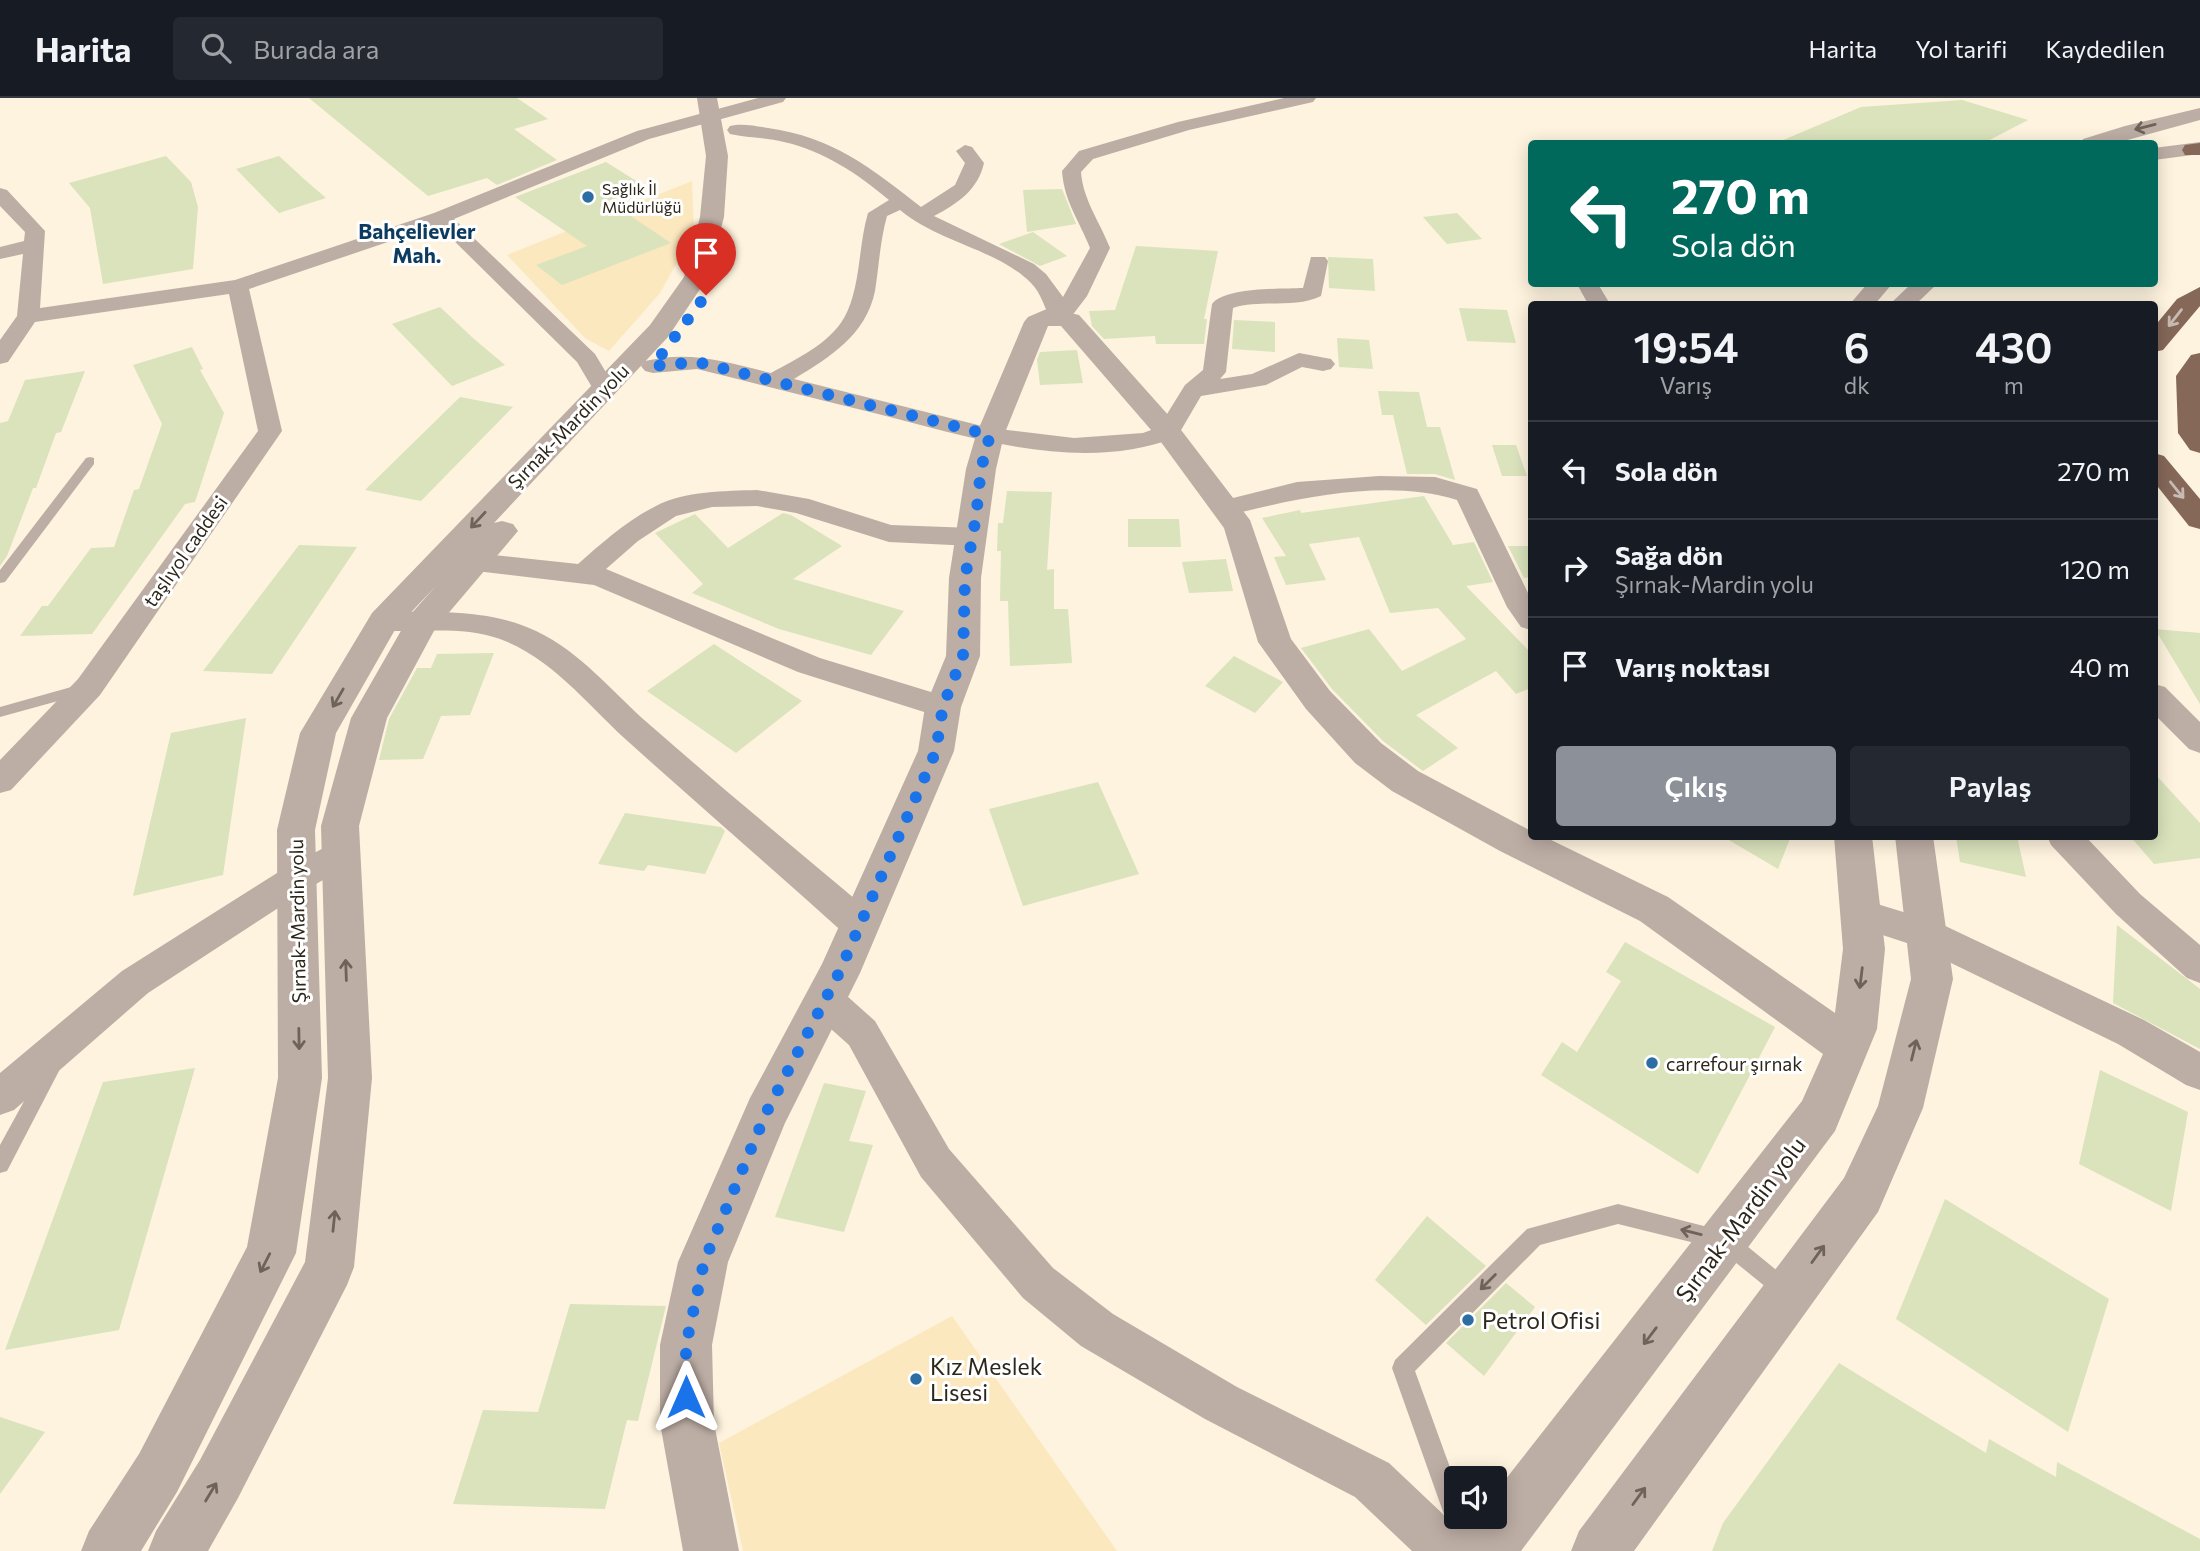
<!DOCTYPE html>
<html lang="tr">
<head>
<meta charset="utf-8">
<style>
	body { margin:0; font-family:Commissioner,sans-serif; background:#242831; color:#f1f3f6; height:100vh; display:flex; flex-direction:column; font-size:26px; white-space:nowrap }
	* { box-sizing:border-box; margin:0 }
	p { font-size:23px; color:#9ea1a6 }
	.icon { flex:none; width:38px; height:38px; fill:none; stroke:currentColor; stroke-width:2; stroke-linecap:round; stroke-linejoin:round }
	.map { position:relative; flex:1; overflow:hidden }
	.drawer { position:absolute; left:1528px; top:203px; width:630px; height:539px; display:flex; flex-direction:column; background:#171b24; border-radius:7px; box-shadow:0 4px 18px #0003 }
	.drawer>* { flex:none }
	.banner { position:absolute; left:1528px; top:42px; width:630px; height:147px; border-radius:7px; box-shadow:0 4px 18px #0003; background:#00695c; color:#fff; overflow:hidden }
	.controls { position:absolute; left:1444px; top:1368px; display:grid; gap:14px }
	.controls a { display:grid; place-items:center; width:63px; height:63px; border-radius:7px; background:#171b24; box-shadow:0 4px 18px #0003; font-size:35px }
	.pin { position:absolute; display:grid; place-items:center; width:60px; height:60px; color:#fff; margin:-72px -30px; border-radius:50% 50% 50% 0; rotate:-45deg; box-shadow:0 0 7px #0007 }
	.pin .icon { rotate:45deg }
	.me { position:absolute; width:77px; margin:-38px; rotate:0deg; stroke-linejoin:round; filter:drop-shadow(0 0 5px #0008) }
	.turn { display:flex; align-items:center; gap:24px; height:147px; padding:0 28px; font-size:32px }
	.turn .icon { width:91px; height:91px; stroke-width:2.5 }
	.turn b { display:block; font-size:49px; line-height:60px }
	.eta { display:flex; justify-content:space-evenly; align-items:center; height:119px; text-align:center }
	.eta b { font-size:42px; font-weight:600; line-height:49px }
	.button { display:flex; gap:14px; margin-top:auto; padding:14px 28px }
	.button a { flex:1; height:80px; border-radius:7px; background:#8c9099; color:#fff; font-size:28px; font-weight:600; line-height:80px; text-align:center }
	.button a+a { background:#242831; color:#f1f3f6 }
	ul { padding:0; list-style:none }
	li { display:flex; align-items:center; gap:21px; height:98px; padding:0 28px; border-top:2px solid #363941 }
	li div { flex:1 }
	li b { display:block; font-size:26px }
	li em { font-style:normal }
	header { display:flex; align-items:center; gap:42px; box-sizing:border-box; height:98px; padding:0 35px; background:#171b24; border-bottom:2px solid #363941 }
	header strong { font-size:33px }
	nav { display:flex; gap:38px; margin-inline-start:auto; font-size:24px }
	.search { width:490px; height:63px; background:#242831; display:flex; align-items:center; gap:18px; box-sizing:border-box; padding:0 24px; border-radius:7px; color:#9ea1a6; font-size:26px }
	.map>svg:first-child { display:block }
	.built { fill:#fce8bf }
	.building { fill:#dae3bc }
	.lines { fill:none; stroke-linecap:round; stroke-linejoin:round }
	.service { fill:#bdaea5; fill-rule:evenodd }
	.minor { fill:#bdaea5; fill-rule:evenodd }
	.tertiary { fill:#bdaea5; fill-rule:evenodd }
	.trunk { fill:#856858; fill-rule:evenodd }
	.oneway { stroke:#6e6359 }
	.oneway2 { stroke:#c8bbb4 }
	.route { stroke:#1a73e8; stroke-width:12; stroke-dasharray:0 21.6 }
	.poi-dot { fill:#2c6da3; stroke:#fff; stroke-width:2.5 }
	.labels { text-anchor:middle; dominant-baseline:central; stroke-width:6; stroke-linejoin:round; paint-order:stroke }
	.far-poi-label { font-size:16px; fill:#2d261a; stroke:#fff; text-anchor:start }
	.street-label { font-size:19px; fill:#2d261a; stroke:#fff }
	.poi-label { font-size:19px; fill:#2d261a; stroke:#fff; text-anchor:start }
	.far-district-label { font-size:21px; font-weight:bold; fill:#0c3b5f; stroke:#fff }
	.near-street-label { font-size:23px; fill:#2d261a; stroke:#fff }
	.near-poi-label { font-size:23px; fill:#2d261a; stroke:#fff; text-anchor:start }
</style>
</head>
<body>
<header>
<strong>Harita</strong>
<div class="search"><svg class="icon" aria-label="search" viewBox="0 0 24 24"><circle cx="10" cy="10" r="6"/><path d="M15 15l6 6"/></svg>Burada ara</div>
<nav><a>Harita</a><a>Yol tarifi</a><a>Kaydedilen</a></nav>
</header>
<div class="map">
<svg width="2200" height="1453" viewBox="0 0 2200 1453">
	<rect width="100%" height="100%" fill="#fdf3de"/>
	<g class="built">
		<path d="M692,83L694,134L660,195L609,253L585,240L507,157Z"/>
		<path d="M952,1218L1117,1453H743L719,1345Z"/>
	</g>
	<g class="building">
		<path d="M309,0H517L548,21L514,31L557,62L497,87L487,80L428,98Z"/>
		<path d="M1962,2L2028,22L1982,46H1774L1861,9Z"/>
		<path d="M166,58L191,84L198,109L193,171L103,186L90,110L69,85Z"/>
		<path d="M279,58L304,81L326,100L279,115L236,71Z"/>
		<path d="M606,64L646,89L608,103L671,145L562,187L536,167L587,148L515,99Z"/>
		<path d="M1062,91L1076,126L1027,134L1023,92Z"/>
		<path d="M1457,115L1482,141L1447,146L1423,119Z"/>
		<path d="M1033,134L1067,158L1040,168L999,146Z"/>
		<path d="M1136,148L1218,153L1204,221H1207L1204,246H1156L1155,238L1104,241L1092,228L1089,213L1115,212Z"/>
		<path d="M1328,159L1373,161L1375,193L1329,190Z"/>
		<path d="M440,209L474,241L505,267L452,288L392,226Z"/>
		<path d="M1459,210L1507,212L1516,245L1467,243Z"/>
		<path d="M1234,222L1275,224V254L1232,251Z"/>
		<path d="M1337,240L1369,242L1373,271L1339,269Z"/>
		<path d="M192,249L203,271L200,272L224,315L195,404L185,406L92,536L20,538L42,508H48L91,450L114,449L134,392L139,391L162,326L133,267Z"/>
		<path d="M1077,252L1083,285L1040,287L1037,262L1040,254Z"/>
		<path d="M85,273L61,334L56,335L36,390H33L7,458L0,468V325L8,323L25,282Z"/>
		<path d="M1378,293L1419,294L1427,329H1440L1455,382L1435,376H1407L1393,317H1382Z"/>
		<path d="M460,299L513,309L421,403L365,392Z"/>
		<path d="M1492,347H1516L1527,378H1502Z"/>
		<path d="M1007,393L1052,394L1047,472L1054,471V511H1068L1072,565L1010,568L1008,503H1000L1001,453H997L998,425H1003Z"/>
		<path d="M1424,398L1453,447L1474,444L1493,484L1466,488L1531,555V590L1516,596L1496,573L1416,617L1458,650L1423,673L1383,643L1332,591L1301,550L1369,531L1402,573L1466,541L1438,510L1390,515L1359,439L1309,446L1326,482L1286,487L1274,459L1286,458L1262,420L1300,412L1301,415Z"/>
		<path d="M783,415L791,417L842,448L793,481L904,513L871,557L779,531L692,495L703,486L655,435L695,416L728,450Z"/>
		<path d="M1128,421H1179L1181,449H1128Z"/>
		<path d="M299,447L357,449L272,576L203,573Z"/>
		<path d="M1508,448H1531V479L1524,480Z"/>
		<path d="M1226,461L1233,493L1189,495L1182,464Z"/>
		<path d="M2155,531L2200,535V606Z"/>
		<path d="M714,546L802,603L736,655L647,593Z"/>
		<path d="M494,555L470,617L441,618L423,661L379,662L389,621L417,570H431L437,556Z"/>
		<path d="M1234,558L1283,584L1255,615L1205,588Z"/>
		<path d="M246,620L223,777L133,798L171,635Z"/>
		<path d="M2154,675L2200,725V760L2154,766L2130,738H2154Z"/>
		<path d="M1098,684L1139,776L1023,808L989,711Z"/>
		<path d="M625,715L721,729L725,733L705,776L648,767L644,773L598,766Z"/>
		<path d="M1722,738H1791L1778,771Z"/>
		<path d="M1956,738H2017L2026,779L1960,764Z"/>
		<path d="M2117,827L2200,891V951L2113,905Z"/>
		<path d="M1625,844L1775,929L1698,1076L1541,977L1562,944L1577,954L1621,883L1606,874Z"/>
		<path d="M195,970L119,1232L5,1252L103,984Z"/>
		<path d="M2100,972L2188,1014L2171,1113L2079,1066Z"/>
		<path d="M824,985L866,993L849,1043L873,1047L844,1134L775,1119Z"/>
		<path d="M1945,1101L2109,1201L2068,1334L1896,1221Z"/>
		<path d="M1427,1118L1486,1168L1426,1227L1375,1182Z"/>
		<path d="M1506,1185L1535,1209L1484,1278L1446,1245Z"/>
		<path d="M570,1206L666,1208L638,1323L627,1322L605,1411L453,1406L483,1312L538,1314Z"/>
		<path d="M1839,1265L1986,1355L1989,1341L2056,1379L2057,1364L2200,1441V1453H1712L1723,1425Z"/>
		<path d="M0,1319L45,1334L0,1396Z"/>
	</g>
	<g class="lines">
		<g class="service">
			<path d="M90,359L94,360V366L5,484L0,485V472L86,360Z"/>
			<path d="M82,586L89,591L87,595L0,619V609Z"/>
			<path d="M51,963L57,965L60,971L7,1073L0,1075V1047L45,965Z"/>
			<path d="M1618,1106L1731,1135L1791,1184L1794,1191L1791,1198L1784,1201L1777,1198L1719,1151L1618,1126L1540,1147L1415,1273L1456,1386V1419H1469L1481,1453H1457L1392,1270L1395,1262L1527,1131Z"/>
		</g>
		<g class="minor">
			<path d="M758,0H786L783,4L649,41L454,121L595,256L616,291L612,296H596L577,264L438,127L249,191L282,333L100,597L11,692L0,695V662L78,581L258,333L229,196L35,224L8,264L0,266V242L17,218L23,156L0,161V149L24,143L25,134L0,108V90L7,92L45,133L40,210L235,182L434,115L637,33Z"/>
			<path d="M1284,0H1316L1313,4L1189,32L1093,61L1081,74C1083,102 1100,124 1110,150L1087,198L1068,223H1052C1044,210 1042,196 1031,185C997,151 940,145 900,112L887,118C880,143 879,168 875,193C866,237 830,259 794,281L990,330L1074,340L1143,335L1159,329L1185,287L1203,272L1212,206C1225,189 1282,191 1303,190L1311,159H1325L1328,163L1321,198C1295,211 1261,201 1233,210L1226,274L1220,281L1252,276L1299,255L1331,261L1335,266L1331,271L1323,273L1302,269L1266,287L1201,298L1177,339C1082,376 972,340 878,316C818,301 757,286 697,271L653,275L645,273L641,268L645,263C690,252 727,264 771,275C796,261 829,246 844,220C861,190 858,148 868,115L889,102C858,76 824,53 784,44C766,39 747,40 730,36L727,32L730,28C742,25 755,28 768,30C833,39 871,70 921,109L955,87L965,65L956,53L965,47L972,49L984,65C978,92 957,106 934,118L1034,166L1046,176L1063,199L1090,150C1079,122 1064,103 1062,73L1079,53L1178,24Z"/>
			<path d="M1577,186H1598L1610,206H1588Z"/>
			<path d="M1379,378L1435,379L1477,391L1531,501V532L1521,529L1507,509L1457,402C1386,380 1297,400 1226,418L1217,416L1213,410L1217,404L1297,384Z"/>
			<path d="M757,392L809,401L891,427L973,430L983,433L986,439L983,445L973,448L889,444L796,415L757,408L712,409L676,418L638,443L606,471L820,560L954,601L958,609L954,617L943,620L798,574L594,487L476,473L466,470L462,464L466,458L476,455L578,466C602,445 626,423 656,408C684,393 726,393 757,392Z"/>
			<path d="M384,513C435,515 488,510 536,533C581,554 613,595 650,627C723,691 798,753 873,816L878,827L873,838L860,842L847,838C776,774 703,711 632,647C590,610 554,561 500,541C465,528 421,534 384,533L374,530L370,523L374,516Z"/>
			<path d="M2154,586L2165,589L2200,624V655L2189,651L2154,616Z"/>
			<path d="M2047,738H2085L2140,796L2200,847V885L2187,880L2116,816L2051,747Z"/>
			<path d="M341,741L353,745L358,755L353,765L309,790L148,895L14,1012L0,1017V975L122,873L285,770Z"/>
			<path d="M1861,801L1939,825L2144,922L2200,954V992L2186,987L2118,946L1916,848L1849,826L1843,816L1849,806Z"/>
			<path d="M825,886L838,890L875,923L949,1051L1053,1170L1113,1216L1237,1289L1389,1365L1464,1436L1472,1453H1412L1355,1399L1205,1321L1081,1248L1023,1200L921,1079L849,947L812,914L806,902L812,890Z"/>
		</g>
		<g class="tertiary">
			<path d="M697,0H717L728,58L724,119L708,179L668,239L494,425L502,423L513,426L518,433L435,531L387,620L359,728L372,980L354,1169L347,1187L238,1400L208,1453H148L156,1433L200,1362L305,1164L328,980L321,728L351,620L410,517L436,488L396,530L336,635L315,732L322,980L296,1155L177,1394L141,1453H81L89,1433L139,1356L247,1149L278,980L277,732L300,635L372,515L650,227L684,179L700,119L706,58Z"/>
			<path d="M2200,10V22L2113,46H2081L2083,41L2125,28Z"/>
			<path d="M2200,44V56L2154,62V50Z"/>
			<path d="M1867,186H1892L1875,206H1850Z"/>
			<path d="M1911,186H1937L1916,206H1890Z"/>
			<path d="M1049,210L1079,217L1178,328L1250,422L1291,541L1330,593L1381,645L1418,673L1531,733V738H1543L1668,799L1835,915L1843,851L1834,738H1872L1885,851L1877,931L1835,1033L1521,1453H1458L1466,1433L1477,1419H1494V1396L1802,1003L1823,956L1640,823L1500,753L1392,693L1355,665L1306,611L1258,544L1224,430L1158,340L1061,228H1048L1004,337L996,371L981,480L980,558L961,609L954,653L860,875L785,1025L728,1164L712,1247L714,1325L739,1453H683L660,1325V1247L678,1164L750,1000L822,866L918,653L925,609L946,558L949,480L966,371L976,337L1024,224L1028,219Z"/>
			<path d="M1895,738H1933L1953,881L1923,1010L1878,1114L1634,1453H1571L1579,1433L1844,1080L1878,1008L1911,881Z"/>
		</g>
		<g class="trunk">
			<path d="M2200,45V57H2185L2182,52L2185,47Z"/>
			<path d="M2200,189V208L2163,252L2154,254V229L2177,201Z"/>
			<path d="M2200,255V355L2190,352L2178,335L2176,278L2191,257Z"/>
			<path d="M2154,355L2164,358L2200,401V431L2189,428L2154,384Z"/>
		</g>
	</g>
	<defs><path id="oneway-shaft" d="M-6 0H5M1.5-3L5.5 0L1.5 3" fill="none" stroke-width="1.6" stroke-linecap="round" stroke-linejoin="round" transform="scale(1.75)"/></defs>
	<g class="oneway">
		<use href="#oneway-shaft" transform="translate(2145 29) rotate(166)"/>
		<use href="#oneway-shaft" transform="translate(478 422) rotate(133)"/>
		<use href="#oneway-shaft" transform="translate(338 600) rotate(120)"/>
		<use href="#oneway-shaft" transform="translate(346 872) rotate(-92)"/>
		<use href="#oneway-shaft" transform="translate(1861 880) rotate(97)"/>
		<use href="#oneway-shaft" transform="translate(299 941) rotate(89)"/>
		<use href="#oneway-shaft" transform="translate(1914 952) rotate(-76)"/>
		<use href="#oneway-shaft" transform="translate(334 1123) rotate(-84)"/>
		<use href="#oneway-shaft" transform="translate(1691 1134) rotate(-166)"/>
		<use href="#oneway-shaft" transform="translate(1818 1156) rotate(-54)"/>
		<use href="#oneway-shaft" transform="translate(265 1165) rotate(117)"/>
		<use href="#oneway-shaft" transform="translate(1488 1184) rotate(135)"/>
		<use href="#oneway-shaft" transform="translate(1650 1238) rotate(127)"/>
		<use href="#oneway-shaft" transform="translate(211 1394) rotate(-59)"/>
		<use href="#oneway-shaft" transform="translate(1639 1398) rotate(-54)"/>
	</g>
	<g class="oneway2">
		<use href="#oneway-shaft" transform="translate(2175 220) rotate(128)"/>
		<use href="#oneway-shaft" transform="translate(2177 392) rotate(51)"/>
	</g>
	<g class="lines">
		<path class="route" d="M686,1299V1247L704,1164L766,1015L839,875L936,653L943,608L963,558L965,480L976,419L981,371L990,337L697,264L653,268L706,197"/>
	</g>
	<g class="poi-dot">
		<circle cx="588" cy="99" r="7"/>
		<circle cx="1652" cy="965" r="7"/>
		<circle cx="1468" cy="1222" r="7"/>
		<circle cx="916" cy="1281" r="7"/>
	</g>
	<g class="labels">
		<g class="far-poi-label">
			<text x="602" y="90">Sağlık İl<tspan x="602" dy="18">Müdürlüğü</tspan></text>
		</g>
		<g class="street-label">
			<text transform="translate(568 328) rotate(-46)">Şırnak-Mardin yolu</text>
			<text transform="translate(185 453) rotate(-55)">taşlıyol caddesi</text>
			<text transform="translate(297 823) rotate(-91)">Şırnak-Mardin yolu</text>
		</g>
		<g class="poi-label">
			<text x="1666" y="965">carrefour şırnak</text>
		</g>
		<g class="far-district-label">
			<text x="417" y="132">Bahçelievler<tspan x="417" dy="24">Mah.</tspan></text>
		</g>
		<g class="near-street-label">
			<text transform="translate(1740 1121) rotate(-53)">Şırnak-Mardin yolu</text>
		</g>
		<g class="near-poi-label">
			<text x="1482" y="1222">Petrol Ofisi</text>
			<text x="930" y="1268">Kız Meslek<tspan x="930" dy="26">Lisesi</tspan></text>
		</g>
	</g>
</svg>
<div class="controls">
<a><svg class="icon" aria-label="sound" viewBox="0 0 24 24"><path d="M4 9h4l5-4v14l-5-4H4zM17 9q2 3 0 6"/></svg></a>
</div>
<div class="pin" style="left:706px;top:197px;background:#d93025"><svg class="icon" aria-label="arrive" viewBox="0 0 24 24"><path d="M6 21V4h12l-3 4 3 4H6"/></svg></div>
<svg class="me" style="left:686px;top:1299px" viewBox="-20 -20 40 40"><path d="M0-17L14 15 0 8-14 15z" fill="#1a73e8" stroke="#fff" stroke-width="4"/></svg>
<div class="banner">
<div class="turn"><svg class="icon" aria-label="left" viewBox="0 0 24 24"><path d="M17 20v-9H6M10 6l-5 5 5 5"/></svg><div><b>270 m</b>Sola dön</div></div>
</div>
<section class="drawer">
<div class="eta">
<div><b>19:54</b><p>Varış</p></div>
<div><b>6</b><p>dk</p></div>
<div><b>430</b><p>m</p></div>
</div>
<ul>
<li><svg class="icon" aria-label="left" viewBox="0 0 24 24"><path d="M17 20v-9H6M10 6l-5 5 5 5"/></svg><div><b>Sola dön</b></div><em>270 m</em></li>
<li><svg class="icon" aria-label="right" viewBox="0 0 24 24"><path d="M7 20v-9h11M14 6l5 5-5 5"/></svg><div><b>Sağa dön</b><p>Şırnak-Mardin yolu</p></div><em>120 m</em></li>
<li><svg class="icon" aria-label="arrive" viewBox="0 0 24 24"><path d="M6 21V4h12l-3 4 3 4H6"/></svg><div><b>Varış noktası</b></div><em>40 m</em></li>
</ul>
<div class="button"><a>Çıkış</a><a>Paylaş</a></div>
</section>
</div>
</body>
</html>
